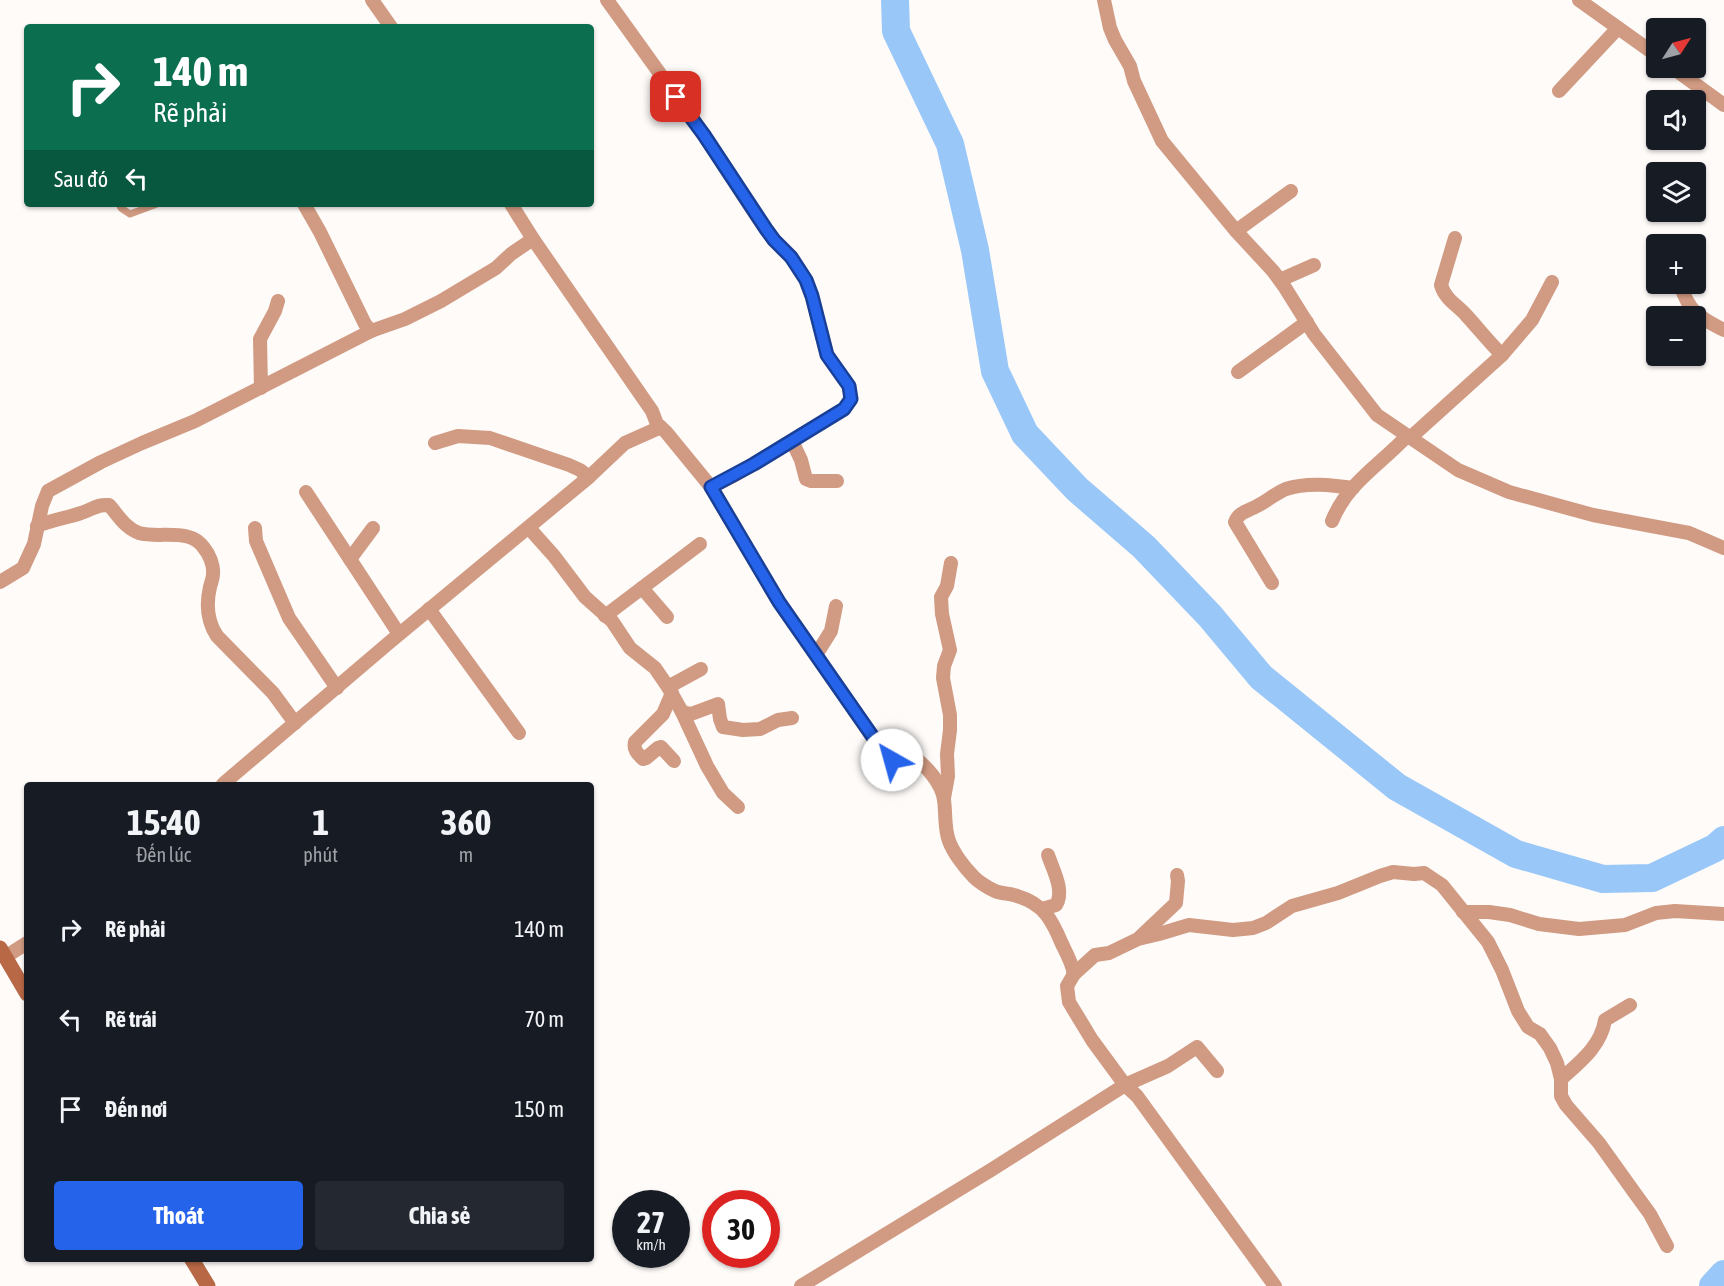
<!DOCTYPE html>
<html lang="vi">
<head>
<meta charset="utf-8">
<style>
	body { margin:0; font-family:"Asap Condensed",sans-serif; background:#242831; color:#f1f3f6; height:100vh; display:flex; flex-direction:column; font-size:22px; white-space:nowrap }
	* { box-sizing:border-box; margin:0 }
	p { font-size:20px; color:#9ea1a6 }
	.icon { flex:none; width:33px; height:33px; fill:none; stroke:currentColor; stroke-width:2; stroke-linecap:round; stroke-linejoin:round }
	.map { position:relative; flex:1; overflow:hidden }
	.sheet { position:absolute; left:24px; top:782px; width:570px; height:480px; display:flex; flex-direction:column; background:#171b24; border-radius:6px; box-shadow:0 2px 4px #0004 }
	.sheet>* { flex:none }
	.top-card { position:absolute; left:24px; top:24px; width:570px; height:183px; border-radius:6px; box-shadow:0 2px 4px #0004; background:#0b6e4f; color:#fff; overflow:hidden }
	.needle { width:39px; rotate:54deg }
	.buttons { position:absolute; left:1646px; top:18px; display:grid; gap:12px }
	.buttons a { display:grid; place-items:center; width:60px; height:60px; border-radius:6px; background:#171b24; box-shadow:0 2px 4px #0004; font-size:30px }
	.speed { position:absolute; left:612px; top:1190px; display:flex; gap:12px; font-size:30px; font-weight:700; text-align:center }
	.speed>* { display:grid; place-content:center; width:78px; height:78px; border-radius:50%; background:#171b24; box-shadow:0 2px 4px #0004; line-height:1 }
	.speed small { font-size:15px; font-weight:400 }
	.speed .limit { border:9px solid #d22; background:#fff; color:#111 }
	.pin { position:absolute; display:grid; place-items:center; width:51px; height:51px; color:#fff; margin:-26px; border-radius:12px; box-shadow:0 3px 9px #0006 }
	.me { position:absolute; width:66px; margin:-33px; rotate:322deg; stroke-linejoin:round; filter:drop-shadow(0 0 4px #0008) }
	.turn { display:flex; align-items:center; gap:21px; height:126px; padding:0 30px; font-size:27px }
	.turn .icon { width:78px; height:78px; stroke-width:2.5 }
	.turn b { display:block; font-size:42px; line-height:51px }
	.then { display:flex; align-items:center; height:57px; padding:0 30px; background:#0003; gap:12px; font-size:22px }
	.eta { display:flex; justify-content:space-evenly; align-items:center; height:102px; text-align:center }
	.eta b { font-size:36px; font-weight:700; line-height:42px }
	.cta { display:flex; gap:12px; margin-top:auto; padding:12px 30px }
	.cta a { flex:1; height:69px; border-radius:6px; background:#2563eb; color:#fff; font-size:24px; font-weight:700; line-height:69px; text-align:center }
	.cta a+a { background:#242831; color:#f1f3f6 }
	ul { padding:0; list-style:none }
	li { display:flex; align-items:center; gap:18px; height:90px; padding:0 30px }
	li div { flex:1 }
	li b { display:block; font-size:22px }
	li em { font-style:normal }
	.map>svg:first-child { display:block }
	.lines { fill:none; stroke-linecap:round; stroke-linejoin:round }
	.river { stroke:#99c7f8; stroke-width:28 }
	.lane { stroke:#d19a82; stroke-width:7 }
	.street { stroke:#d19a82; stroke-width:14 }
	.secondary { stroke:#b86845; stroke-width:15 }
	.route-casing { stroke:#184099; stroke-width:15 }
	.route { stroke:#2563eb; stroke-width:10 }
</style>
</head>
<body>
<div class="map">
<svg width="1724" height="1286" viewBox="0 0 1724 1286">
	<rect width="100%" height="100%" fill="#fefbf9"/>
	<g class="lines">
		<g class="river">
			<path d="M895,0L896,31L950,144L975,250L995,371L1025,434L1077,489L1144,547L1210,616L1261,677L1397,787L1516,854L1603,879L1652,878L1715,848L1724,840"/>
			<path d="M1713,1286L1724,1274"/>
		</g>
		<path class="lane" d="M119,204L121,208L130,214L157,204"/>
		<g class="street">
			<path d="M372,0L391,27"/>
			<path d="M607,0L704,135L758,218L774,240L791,257L806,280L812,296L827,355L849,386L851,399L844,409L735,475L711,487"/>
			<path d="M1104,0L1110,28L1115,40L1130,66L1134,81L1162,141L1236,231L1273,271L1284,286L1314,334L1377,415L1458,470L1509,492L1593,515L1689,533L1724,548"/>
			<path d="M1579,0L1656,55"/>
			<path d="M1673,68L1724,105"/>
			<path d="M1559,91L1618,28"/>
			<path d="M304,204L320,232L365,324L371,331L405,319L441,301L496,268L511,254L533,239"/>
			<path d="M511,204L533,239L652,411L657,424L666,432L711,487L779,602L882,750L892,760H899L913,756C926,766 942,783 944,800C946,813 944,828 949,841C953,852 964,867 972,875C977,881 988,888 995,891C1002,894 1010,893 1017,896C1044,904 1052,920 1062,944C1067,954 1072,963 1074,974"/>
			<path d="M1236,231L1291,191"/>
			<path d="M1455,238L1441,285C1445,299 1457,305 1466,315C1478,328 1489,342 1502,355"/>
			<path d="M1280,280L1314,265"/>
			<path d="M1680,284C1689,312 1698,317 1724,330"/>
			<path d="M1238,372L1307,322"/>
			<path d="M261,388L260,339L275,311L278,301"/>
			<path d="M1410,438L1502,355L1532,320L1552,282"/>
			<path d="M792,441L801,460L806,479L811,481H837"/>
			<path d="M435,443L458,436L490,438L569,465L580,470L589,477"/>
			<path d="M306,492L399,634"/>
			<path d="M1332,521C1348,482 1380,465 1407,436"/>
			<path d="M37,526C52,520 66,518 81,513C92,510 96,504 109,505C118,515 125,528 139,533C160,539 190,527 204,548C209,554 214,565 213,574C213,578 211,583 210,587C206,604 207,621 217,636L273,693L295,723"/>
			<path d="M255,528L256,541L289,618L337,688"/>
			<path d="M529,528L554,556L585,597L612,621L630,648L655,668L668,687L682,712L707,766L723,793L738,807"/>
			<path d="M350,559L373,528"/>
			<path d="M0,582L23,568L34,544L42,506L48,491L101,462L142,443L195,421L371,331"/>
			<path d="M1272,583L1235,522C1239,512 1248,511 1257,506C1267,501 1276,493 1286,489C1307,482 1332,485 1353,488"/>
			<path d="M642,588L667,617"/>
			<path d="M429,609L519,733"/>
			<path d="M605,616L700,544"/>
			<path d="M816,655L831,631L836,606"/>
			<path d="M668,687L701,669"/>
			<path d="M672,693L663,714L635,742C633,750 638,754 643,759L646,758L658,748L661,747L674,761"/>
			<path d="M682,712L691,714L718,704L720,719L723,727L743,730L760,729L778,720L792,718"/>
			<path d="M223,784L391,641L589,477L625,443L661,427"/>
			<path d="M944,798L948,776L947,754L950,730V715L943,678L944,666L950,650L942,614L941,597L947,586L951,563"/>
			<path d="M1042,909L1056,905C1065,891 1053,870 1048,855"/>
			<path d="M1463,912H1489L1510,915L1539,924L1579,929L1625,925L1656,913L1675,911L1724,914"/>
			<path d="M1140,937L1176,903L1178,881L1177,875"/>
			<path d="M5,957L27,943"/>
			<path d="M1561,1079C1580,1062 1601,1046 1605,1020L1630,1005"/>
			<path d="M801,1286L991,1170L1125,1085L1168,1066L1197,1047L1217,1071"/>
			<path d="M1275,1286L1137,1096L1125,1085L1092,1040L1069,1002L1067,986L1074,974L1095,955L1109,953L1138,939L1159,934L1189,925L1233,930L1253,928L1266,923L1292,906L1338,893L1380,876L1393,872L1414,874L1424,873L1442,885L1488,942L1502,970L1518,1011L1528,1027L1540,1034L1550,1048L1557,1063L1561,1079V1096L1566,1105L1599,1143L1634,1192L1650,1214L1667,1246"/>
		</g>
		<g class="secondary">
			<path d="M0,948L27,994"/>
			<path d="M191,1258L208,1286"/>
		</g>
	</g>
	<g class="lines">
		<defs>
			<path id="route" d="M676,97L704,135L766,229L774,240L791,257L806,280L812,296L827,355L849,386L851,399L844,409L754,464L711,487L779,602L882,750L892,760"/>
		</defs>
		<use href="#route" class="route-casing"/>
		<use href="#route" class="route"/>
	</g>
</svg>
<div class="buttons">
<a><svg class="needle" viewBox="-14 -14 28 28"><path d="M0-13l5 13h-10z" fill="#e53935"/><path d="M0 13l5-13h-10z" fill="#9ea1a6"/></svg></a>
<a><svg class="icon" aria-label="sound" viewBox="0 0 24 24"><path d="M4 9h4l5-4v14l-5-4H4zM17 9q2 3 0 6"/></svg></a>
<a><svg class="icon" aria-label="layers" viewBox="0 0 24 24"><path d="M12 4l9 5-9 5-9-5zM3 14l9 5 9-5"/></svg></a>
<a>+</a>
<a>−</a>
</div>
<div class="speed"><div>27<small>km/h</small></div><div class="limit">30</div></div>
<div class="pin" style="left:676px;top:97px;background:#d93025"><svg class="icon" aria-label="arrive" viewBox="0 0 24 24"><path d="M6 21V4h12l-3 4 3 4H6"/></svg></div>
<svg class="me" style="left:892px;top:760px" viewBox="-20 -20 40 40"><circle r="19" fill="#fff"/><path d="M0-13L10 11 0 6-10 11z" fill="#2563eb"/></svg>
<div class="top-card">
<div class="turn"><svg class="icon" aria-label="right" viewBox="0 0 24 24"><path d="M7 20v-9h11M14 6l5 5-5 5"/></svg><div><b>140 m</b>Rẽ phải</div></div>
<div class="then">Sau đó<svg class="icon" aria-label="left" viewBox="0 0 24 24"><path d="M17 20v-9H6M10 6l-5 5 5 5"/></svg></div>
</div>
<section class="sheet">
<div class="eta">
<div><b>15:40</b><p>Đến lúc</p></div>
<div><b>1</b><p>phút</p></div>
<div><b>360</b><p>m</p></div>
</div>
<ul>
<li><svg class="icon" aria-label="right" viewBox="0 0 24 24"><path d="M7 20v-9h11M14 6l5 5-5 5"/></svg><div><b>Rẽ phải</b></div><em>140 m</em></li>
<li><svg class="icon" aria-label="left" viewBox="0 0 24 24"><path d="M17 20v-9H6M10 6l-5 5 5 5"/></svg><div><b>Rẽ trái</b></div><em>70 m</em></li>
<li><svg class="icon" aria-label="arrive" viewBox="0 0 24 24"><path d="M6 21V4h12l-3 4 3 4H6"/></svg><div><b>Đến nơi</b></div><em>150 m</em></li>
</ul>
<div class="cta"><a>Thoát</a><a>Chia sẻ</a></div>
</section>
</div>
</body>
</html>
